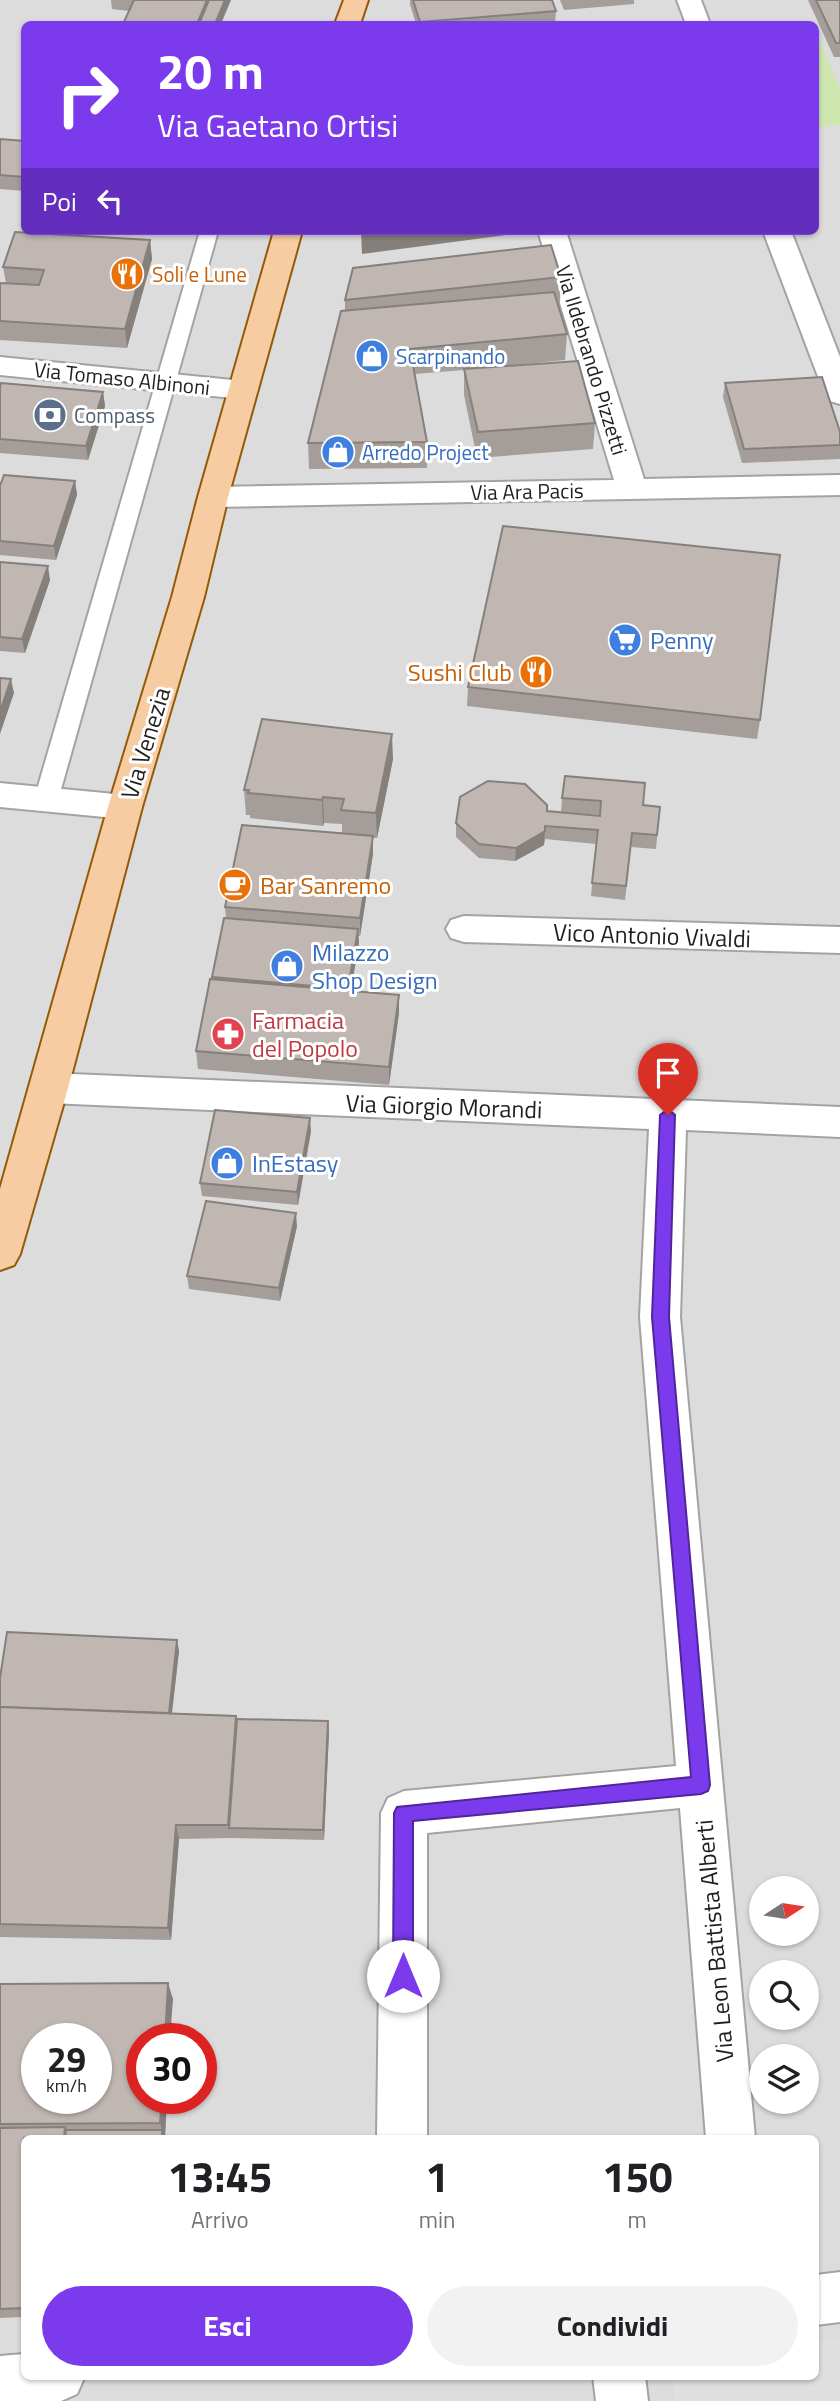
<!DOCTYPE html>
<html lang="it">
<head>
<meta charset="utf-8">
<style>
	body { margin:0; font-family:"Titillium Web",sans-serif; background:#f2f2f2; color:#202124; height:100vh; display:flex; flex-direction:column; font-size:26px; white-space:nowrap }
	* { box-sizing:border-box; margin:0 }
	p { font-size:23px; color:#757577 }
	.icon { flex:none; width:38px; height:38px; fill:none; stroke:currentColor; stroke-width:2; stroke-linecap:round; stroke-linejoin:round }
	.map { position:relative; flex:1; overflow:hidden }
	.side { position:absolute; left:21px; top:2135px; width:798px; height:245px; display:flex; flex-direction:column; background:#fff; border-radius:10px; box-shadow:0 2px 5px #0004 }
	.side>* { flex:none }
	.guide { position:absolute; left:21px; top:21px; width:798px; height:214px; border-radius:10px; box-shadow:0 2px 5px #0004; background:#7c3aed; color:#fff; overflow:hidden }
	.needle { width:46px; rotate:78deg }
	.controls { position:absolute; left:749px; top:1876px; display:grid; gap:14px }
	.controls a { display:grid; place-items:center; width:70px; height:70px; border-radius:50%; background:#fff; box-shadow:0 2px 5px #0004; font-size:35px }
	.speed { position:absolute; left:21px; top:2023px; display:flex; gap:14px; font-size:35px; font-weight:700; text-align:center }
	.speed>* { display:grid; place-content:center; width:91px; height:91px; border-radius:50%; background:#fff; box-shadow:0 2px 5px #0004; line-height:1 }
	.speed small { font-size:18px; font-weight:400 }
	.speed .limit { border:10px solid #d22; background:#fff; color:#111 }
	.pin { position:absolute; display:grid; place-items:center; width:60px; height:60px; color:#fff; margin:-72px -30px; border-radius:50% 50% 50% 0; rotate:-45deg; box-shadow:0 0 7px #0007 }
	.pin .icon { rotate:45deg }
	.me { position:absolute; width:77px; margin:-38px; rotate:0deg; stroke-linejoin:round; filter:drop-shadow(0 0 5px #0008) }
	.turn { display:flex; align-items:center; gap:24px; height:147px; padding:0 21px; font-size:32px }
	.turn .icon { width:91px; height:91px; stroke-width:2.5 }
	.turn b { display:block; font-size:49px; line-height:60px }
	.then { display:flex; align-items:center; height:66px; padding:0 21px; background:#0003; gap:14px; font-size:26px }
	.eta { display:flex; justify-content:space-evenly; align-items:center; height:119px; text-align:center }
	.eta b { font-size:42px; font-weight:700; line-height:49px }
	.cta { display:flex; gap:14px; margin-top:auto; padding:14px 21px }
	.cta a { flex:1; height:80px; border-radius:42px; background:#7c3aed; color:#fff; font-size:28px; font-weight:700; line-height:80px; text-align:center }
	.cta a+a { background:#f2f2f2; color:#202124 }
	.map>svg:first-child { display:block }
	.residential { fill:#dddcdc; fill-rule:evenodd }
	.grass { fill:#cee7ae }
	.parking { fill:#dfdfdf }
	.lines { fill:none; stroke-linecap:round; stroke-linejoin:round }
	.service-casing { stroke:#a3a3a3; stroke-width:4 }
	.minor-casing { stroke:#a3a3a3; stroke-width:4 }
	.primary-casing { stroke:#935a07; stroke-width:4 }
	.service { fill:#fff; fill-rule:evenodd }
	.minor { fill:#fff; fill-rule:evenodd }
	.primary { fill:#f8cca2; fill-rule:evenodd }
	.wall { fill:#a59d99 }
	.shaded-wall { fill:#86807d }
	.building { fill:#c0b7b2; stroke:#86807d; stroke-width:2; fill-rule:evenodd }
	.route { fill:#7c3aed; stroke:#51269a; stroke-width:2 }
	.labels { text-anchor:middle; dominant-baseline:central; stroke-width:6; stroke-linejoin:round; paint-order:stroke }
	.far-food-label { font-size:21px; fill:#c56008; stroke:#fff; text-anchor:start }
	.far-shop-label { font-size:21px; fill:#366cbe; stroke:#fff; text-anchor:start }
	.far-street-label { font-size:21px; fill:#1f1f1f; stroke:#fff }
	.far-service-label { font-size:21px; fill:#4e5e75; stroke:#fff; text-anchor:start }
	.shop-label { font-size:24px; fill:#366cbe; stroke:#fff; text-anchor:start }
	.food-label { font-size:24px; fill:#c56008; stroke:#fff; text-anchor:end }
	.street-label { font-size:24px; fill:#1f1f1f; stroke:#fff }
	.health-label { font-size:24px; fill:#be3a42; stroke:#fff; text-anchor:start }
</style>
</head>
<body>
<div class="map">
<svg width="840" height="2401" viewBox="0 0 840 2401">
	<rect width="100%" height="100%" fill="#efebe6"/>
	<path class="residential" d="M0,0H840V2401H0ZM24,24H816V231H24ZM761,1888H807V1934H761ZM761,1972H807V2018H761ZM37,2039H96V2098H37ZM142,2039H201V2098H142ZM761,2056H807V2102H761ZM24,2138H816V2376H24Z"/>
	<path class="grass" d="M816,32L840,89V125L816,127Z"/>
	<path class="parking" d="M840,2338V2401H675L673,2377L816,2376V2341Z"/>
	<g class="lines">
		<defs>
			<path id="service" d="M200,231H218L58,800L54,806L46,808L38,806L34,800Z"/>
			<g id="minor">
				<path d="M677,0H701L710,24H686Z"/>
				<path d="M538,231H566L644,479L840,475V495L213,507L202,504L198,497L202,490L213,487L614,480Z"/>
				<path d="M763,231H791L840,357V404L830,401L825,395Z"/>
				<path d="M0,357L243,381L253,384L258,390L253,396L243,399L0,375Z"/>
				<path d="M0,783L125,795L137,798L142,807L137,816L125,819L0,807Z"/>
				<path d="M464,916L840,927V953L464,942L451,938L446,929L451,920Z"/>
				<path d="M49,1073L840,1107V1137L686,1130L680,1317L755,2138H706L680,1808L427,1833V2138H377L381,1813L388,1798L404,1791L676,1766L640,1317L649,1129L49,1103L36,1098L30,1088L36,1078Z"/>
				<path d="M840,2272V2322L816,2325V2275Z"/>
				<path d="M24,2354V2376H85L77,2394L61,2401H0V2356Z"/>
				<path d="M593,2376H645L648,2401H596Z"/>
			</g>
			<g id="primary">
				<path d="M344,0H368L360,24H335Z"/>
				<path d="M274,231H302L228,497L204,597L142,807L68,1088L20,1254L14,1265L0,1270V1189L108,807L172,597L198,497Z"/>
			</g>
		</defs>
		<use href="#service" class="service-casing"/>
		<use href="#minor" class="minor-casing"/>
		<use href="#primary" class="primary-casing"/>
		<use href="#service" class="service"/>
		<use href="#minor" class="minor"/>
		<use href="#primary" class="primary"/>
	</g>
	<g class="wall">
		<path d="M111,0H231L129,11L112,9Z"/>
		<path d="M410,0H552L556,11L555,24H416L410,4Z"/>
		<path d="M560,0H634V4L564,10Z"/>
		<path d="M808,0H840V57H834Z"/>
		<path d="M0,139L24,141V191L0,189Z"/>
		<path d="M150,240L152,259L127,348L0,340V283H6L3,267Z"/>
		<path d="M561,277L560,303H557L567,334L565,360L485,368L595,423L593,449L477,458L464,395V370L415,374L427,442V468L309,469L308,443L345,311V300Z"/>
		<path d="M725,383L840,432V459L742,463L723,397Z"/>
		<path d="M0,387L103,392L105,406L88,460L0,453Z"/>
		<path d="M75,481L77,495L56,560L0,555V486Z"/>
		<path d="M0,562L50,580L25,653L0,651Z"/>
		<path d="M468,687L760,720L757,739L467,706Z"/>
		<path d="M393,759L377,838H373V854L360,936H358L359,942L351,991L399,995V1013L389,1085L198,1069L196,1051L226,918L225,907L342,833V824L324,823L323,826L250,818V815H246L244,790Z"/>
		<path d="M562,798L660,807L656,849L631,847L625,900L591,896L596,844L545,839L544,845L515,861L479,858L456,837V823L547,811L600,816V815L561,812Z"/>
		<path d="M311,1131L298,1205L202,1196L200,1183Z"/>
		<path d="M297,1226L280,1301L189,1289L187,1276Z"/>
		<path d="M177,1640L179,1651L172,1713L236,1716L237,1719L329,1732L324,1840L231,1838L179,1839L171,1940L0,1937V1678Z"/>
		<path d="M0,1984L173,1999L142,2098H167L165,2138H24V2317L0,2318Z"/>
	</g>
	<g class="shaded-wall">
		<path d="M207,0H215L206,24H197Z"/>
		<path d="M225,0H231L221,24H215Z"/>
		<path d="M361,231H537L362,254Z"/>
		<path d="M150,240L152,259L127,348L125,329Z"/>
		<path d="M103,392L105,406L88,460L86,446Z"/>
		<path d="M75,481L77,495L56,560L54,546Z"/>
		<path d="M48,566L50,580L25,653L22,639Z"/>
		<path d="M11,679L14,693L0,734V712Z"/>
		<path d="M392,734L393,759L377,838L376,813Z"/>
		<path d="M323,797L324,823L323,826L322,800Z"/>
		<path d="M545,831L544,845L515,861L516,848Z"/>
		<path d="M373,836V854L360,936V918Z"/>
		<path d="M358,929L359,942L349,1002L348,989Z"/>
		<path d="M399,995V1013L389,1085V1067Z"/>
		<path d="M310,1118L311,1131L298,1205L297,1192Z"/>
		<path d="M296,1213L297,1226L280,1301L279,1288Z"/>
		<path d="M177,1640L179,1651L170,1729L168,1718Z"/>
		<path d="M328,1721L329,1732L324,1840L323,1830Z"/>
		<path d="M176,1825L179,1839L171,1940L168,1928Z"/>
		<path d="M168,1983L173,1999L170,2039H165Z"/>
		<path d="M162,2098H167L165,2138H162V2130L160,2123Z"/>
	</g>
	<g class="building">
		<path d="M134,0H207L197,24H123Z"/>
		<path d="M209,0H225L215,24H199Z"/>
		<path d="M413,0H552L556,11L420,22Z"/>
		<path d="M816,0H840V43H836Z"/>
		<path d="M0,139L24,141V177L0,175Z"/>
		<path d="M15,232L150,240L125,329L0,321V283L39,285L44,270L3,267Z"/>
		<path d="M551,245L561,277L345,300L353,268Z"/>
		<path d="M554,292L567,334L410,349L427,442L308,443L341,311Z"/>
		<path d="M578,361L595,423L478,432L464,369Z"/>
		<path d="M822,377L840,432V445L744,449L725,383Z"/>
		<path d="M1,383L103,392L86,446L0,439V387Z"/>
		<path d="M4,475L75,481L54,546L0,541V486Z"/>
		<path d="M503,526L780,555L760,720L468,687Z"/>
		<path d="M0,562L48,566L22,639L0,637Z"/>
		<path d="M0,678L11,679L0,712Z"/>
		<path d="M262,719L392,734L376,813L341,810L344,799L323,797L322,800L248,793L249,790H244Z"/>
		<path d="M565,776L645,783L643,805L660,807L657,835L632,833L626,886L592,883L598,830L545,826V831L516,848L479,844L456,823L460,797L488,781L525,784L547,805V811L600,816L601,801L562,798Z"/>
		<path d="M242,825L373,836L360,918L225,907Z"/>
		<path d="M224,918L358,929L348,989L212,977Z"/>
		<path d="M210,979L399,995L389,1067L196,1051Z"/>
		<path d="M215,1110L310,1118L297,1192L200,1183Z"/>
		<path d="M206,1201L296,1213L279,1288L187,1276Z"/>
		<path d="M7,1632L177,1640L169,1713L0,1707V1678Z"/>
		<path d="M0,1707L236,1716L228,1825H176L168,1928L0,1924Z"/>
		<path d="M237,1719L328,1721L323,1830L229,1828Z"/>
		<path d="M168,1983L165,2039H142V2098H162L160,2123L0,2124V1984ZM37,2039H96V2098H37Z"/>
		<path d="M65,2127L64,2138H24V2308L0,2309V2128Z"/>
		<path d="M66,2130H162V2138H65Z"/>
	</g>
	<path class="route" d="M668,1109L675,1115L669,1317L710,1785L708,1791L701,1794L413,1821V1976L410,1983L403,1986L396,1983L393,1976L394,1813L397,1807L691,1777L652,1317L660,1115Z"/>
	<defs>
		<symbol id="restaurant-disc" viewBox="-11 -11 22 22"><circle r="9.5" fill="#e8710a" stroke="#fff"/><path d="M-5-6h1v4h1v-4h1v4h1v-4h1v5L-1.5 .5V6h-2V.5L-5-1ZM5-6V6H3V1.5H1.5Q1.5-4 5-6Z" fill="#fff"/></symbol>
		<symbol id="shop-disc" viewBox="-11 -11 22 22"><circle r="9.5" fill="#3f7fe0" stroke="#fff"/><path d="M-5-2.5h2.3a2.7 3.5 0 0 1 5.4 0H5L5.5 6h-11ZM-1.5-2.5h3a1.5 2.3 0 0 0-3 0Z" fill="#fff"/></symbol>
		<symbol id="bank-disc" viewBox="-11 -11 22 22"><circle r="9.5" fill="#5c6f8a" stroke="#fff"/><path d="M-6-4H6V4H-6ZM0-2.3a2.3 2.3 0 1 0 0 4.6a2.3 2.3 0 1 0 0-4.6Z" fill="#fff"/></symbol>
		<symbol id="supermarket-disc" viewBox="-11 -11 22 22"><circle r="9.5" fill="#3f7fe0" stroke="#fff"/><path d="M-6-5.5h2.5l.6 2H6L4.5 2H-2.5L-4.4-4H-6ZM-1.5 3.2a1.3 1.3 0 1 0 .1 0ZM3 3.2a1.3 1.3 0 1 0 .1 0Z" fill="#fff"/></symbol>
		<symbol id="cafe-disc" viewBox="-11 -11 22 22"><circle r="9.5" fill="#e8710a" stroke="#fff"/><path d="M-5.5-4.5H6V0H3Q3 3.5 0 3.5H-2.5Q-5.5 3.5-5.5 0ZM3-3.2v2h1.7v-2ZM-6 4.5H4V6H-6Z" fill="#fff"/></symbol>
		<symbol id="pharmacy-disc" viewBox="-11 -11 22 22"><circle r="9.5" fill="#e0444e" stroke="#fff"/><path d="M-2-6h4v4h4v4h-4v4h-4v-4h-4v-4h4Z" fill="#fff"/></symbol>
	</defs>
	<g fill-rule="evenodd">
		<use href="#restaurant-disc" x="108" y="255" width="38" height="38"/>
		<use href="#shop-disc" x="353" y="337" width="38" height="38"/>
		<use href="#bank-disc" x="31" y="396" width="38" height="38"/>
		<use href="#shop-disc" x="319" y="433" width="38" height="38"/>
		<use href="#supermarket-disc" x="606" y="621" width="38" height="38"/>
		<use href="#restaurant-disc" x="517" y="653" width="38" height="38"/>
		<use href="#cafe-disc" x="216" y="866" width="38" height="38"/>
		<use href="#shop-disc" x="268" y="947" width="38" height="38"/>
		<use href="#pharmacy-disc" x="209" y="1015" width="38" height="38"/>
		<use href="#shop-disc" x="208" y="1144" width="38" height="38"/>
	</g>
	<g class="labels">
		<g class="far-food-label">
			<text x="152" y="274">Soli e Lune</text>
		</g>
		<g class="far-shop-label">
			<text x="396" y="356">Scarpinando</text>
			<text x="362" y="452">Arredo Project</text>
		</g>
		<g class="far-street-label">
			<text transform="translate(592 360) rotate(73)">Via Ildebrando Pizzetti</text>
			<text transform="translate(122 378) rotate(6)">Via Tomaso Albinoni</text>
			<text transform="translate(527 491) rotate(-1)">Via Ara Pacis</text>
		</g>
		<g class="far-service-label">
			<text x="74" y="415">Compass</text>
		</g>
		<g class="shop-label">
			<text x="650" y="640">Penny</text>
			<text x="312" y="952">Milazzo<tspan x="312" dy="28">Shop Design</tspan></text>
			<text x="252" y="1163">InEstasy</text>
		</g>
		<g class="food-label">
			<text x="512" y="672">Sushi Club</text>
			<text x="260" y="885" text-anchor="start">Bar Sanremo</text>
		</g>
		<g class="street-label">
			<text transform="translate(145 743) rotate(-73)">Via Venezia</text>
			<text transform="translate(652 935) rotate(2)">Vico Antonio Vivaldi</text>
			<text transform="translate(444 1106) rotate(2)">Via Giorgio Morandi</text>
			<text transform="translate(714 1941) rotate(-95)">Via Leon Battista Alberti</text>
		</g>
		<g class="health-label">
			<text x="252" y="1020">Farmacia<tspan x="252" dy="28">del Popolo</tspan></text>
		</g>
	</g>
</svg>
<div class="controls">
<a><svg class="needle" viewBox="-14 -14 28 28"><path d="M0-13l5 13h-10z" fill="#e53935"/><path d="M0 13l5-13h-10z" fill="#757577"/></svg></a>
<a><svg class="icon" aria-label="search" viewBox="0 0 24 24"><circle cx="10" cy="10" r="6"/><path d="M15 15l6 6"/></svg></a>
<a><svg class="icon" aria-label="layers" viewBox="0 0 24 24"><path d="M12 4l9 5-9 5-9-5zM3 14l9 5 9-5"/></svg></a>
</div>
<div class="speed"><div>29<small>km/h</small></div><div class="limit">30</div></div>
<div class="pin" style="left:668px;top:1115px;background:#d93025"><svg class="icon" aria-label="arrive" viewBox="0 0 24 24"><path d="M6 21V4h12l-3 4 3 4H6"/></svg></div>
<svg class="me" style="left:403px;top:1976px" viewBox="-20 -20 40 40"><circle r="19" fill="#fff"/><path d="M0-13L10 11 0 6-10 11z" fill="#7c3aed"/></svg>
<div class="guide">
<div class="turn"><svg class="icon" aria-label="right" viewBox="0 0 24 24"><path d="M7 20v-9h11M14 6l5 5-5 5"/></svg><div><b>20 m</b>Via Gaetano Ortisi</div></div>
<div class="then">Poi<svg class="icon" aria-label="left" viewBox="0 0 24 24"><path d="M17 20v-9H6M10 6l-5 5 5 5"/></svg></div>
</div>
<section class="side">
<div class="eta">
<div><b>13:45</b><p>Arrivo</p></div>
<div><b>1</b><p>min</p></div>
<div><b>150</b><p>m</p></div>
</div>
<div class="cta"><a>Esci</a><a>Condividi</a></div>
</section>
</div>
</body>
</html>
